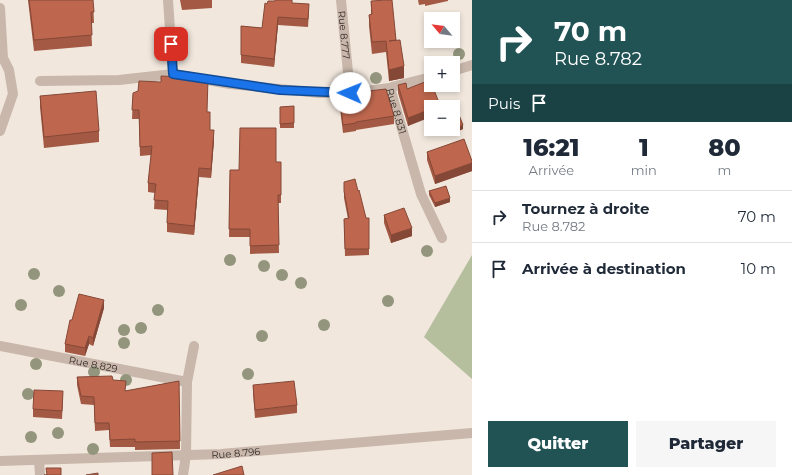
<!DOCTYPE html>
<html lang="fr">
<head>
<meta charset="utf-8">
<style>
	body { margin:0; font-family:Montserrat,sans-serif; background:#f6f6f7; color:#1f2937; height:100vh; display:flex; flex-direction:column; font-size:15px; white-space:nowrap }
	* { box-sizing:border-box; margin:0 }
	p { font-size:13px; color:#747a83 }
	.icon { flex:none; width:22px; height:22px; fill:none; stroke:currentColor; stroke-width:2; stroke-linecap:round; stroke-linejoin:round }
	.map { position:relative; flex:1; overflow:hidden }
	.side { display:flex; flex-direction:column; background:#fff; width:320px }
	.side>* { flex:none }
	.hud { background:#215355; color:#fff; overflow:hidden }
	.needle { width:26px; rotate:299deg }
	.controls { position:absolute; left:424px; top:12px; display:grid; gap:8px }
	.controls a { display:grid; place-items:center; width:36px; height:36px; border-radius:0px; background:#fff; box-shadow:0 2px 6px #0003; font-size:20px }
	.pin { position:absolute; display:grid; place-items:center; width:34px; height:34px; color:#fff; margin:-17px; border-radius:8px; box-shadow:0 2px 6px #0006 }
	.me { position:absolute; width:44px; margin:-22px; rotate:271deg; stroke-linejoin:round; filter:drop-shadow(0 0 3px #0008) }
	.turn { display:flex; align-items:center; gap:14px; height:84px; padding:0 16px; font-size:18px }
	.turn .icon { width:52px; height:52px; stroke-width:2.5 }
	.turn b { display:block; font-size:28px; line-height:34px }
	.then { display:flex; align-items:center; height:38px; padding:0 16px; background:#0003; gap:8px; font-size:15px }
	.eta { display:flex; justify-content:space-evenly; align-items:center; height:68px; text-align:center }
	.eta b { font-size:24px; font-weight:800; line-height:28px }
	.primary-button { display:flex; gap:8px; margin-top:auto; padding:8px 16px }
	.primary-button a { flex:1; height:46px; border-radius:0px; background:#215355; color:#fff; font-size:16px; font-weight:800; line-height:46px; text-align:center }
	.primary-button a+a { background:#f6f6f7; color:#1f2937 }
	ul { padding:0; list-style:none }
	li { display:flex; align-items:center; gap:12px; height:52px; padding:0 16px; border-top:1px solid #e0e1e3 }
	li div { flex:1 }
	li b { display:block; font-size:15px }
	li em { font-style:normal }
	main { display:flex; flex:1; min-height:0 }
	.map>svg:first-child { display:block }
	.green { fill:#b5bf9e }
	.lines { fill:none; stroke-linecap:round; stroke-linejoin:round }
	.minor { stroke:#c8b7aa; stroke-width:10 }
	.tree { fill:#93967d }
	.wall { fill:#a35943 }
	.shaded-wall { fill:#854837 }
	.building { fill:#be674e; stroke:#854837 }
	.route-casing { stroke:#114b97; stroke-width:10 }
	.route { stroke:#1a73e8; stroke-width:7 }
	.labels { text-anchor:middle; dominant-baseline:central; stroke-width:3; stroke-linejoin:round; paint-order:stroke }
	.street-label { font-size:10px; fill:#362d29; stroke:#f9f1ea }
</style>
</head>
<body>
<main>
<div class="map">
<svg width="472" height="475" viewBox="0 0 472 475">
	<rect width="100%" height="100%" fill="#f1e7dd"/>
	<path class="green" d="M472,255V379L424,337Z"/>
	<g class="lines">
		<g class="minor">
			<path d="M168,0L173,74"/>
			<path id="s1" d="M341,0L350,93"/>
			<path d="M0,8L3,58L9,70L13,94L0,131"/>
			<path d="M453,71L472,65"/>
			<path id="s2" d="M40,81L119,80L173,74L230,84L320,93H350L390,88L421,194L442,238"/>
			<path d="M392,87L431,77"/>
			<path id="s3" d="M0,346L187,382"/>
			<path d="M39,460L40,475"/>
			<path id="s4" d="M0,461L221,454L472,433"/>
			<path d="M183,475L186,455L187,382L194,346"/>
		</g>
	</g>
	<g class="tree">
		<circle cx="459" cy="54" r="6"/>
		<circle cx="376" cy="78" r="6"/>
		<circle cx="427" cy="251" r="6"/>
		<circle cx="230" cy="260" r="6"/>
		<circle cx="264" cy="266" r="6"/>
		<circle cx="34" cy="274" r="6"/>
		<circle cx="282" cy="275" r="6"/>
		<circle cx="301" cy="283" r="6"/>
		<circle cx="59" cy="291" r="6"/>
		<circle cx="388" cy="301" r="6"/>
		<circle cx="21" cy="305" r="6"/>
		<circle cx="158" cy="310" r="6"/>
		<circle cx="324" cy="325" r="6"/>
		<circle cx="141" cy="328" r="6"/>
		<circle cx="124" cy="330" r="6"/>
		<circle cx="262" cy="336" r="6"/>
		<circle cx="124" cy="343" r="6"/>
		<circle cx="36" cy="364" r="6"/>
		<circle cx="94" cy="372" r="6"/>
		<circle cx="248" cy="374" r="6"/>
		<circle cx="126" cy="380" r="6"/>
		<circle cx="28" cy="394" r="6"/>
		<circle cx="58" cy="433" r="6"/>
		<circle cx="31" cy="437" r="6"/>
		<circle cx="93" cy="449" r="6"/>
	</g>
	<g class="wall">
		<path d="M28,0H93L94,23H91L92,46L34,51Z"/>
		<path d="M180,0H212V8L182,10Z"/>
		<path d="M418,0H448V1L425,6V4L419,5Z"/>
		<path d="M371,1L396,40L404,78L389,81L386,52L372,54L369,26V15L371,14Z"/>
		<path d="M292,3L309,12L308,27L278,25L274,67L241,63V26L262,28Z"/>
		<path d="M398,85L407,89L440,107L408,126L398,93Z"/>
		<path d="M339,92L351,93L394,116V124L356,130V131L343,133L339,100Z"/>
		<path d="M133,93L207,112L210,130L214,140L211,178L199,177L194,235L167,232V210L154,209L155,193L148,192V183L151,155L140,156L139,119H132Z"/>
		<path d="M40,96L99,131V142L44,148L40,107Z"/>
		<path d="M294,106V128H280V107Z"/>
		<path d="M447,129H463L449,135Z"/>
		<path d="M427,152L472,161V171L435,184L427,160Z"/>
		<path d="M281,162V203H278L279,253L250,254V237H229L230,170H239Z"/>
		<path d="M344,191L366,218H369V255L345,256L344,219H348L344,198Z"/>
		<path d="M429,191L450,202L435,207L429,195Z"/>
		<path d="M384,215L412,236L391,243L384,223Z"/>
		<path d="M104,308L93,346L89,344L85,356L65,352V344L72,320Z"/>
		<path d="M77,377L113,380L125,391L179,381L180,449L135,450V447H110L109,430L95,431L94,405L81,404L77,385Z"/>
		<path d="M253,385L297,405V413L255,418L253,393Z"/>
		<path d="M63,399L62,419L33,417V409Z"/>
	</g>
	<g class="shaded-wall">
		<path d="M278,17V25L274,67V59Z"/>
		<path d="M404,66V78L389,81V70Z"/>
		<path d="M431,109V117L408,126V118Z"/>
		<path d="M463,125V129L449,135V131Z"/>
		<path d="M214,130V140L211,178V169Z"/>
		<path d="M472,163V171L435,184V176Z"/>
		<path d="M199,168V177L194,235V226Z"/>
		<path d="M450,198V202L435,207V203Z"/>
		<path d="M412,228V236L391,243V235Z"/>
		<path d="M104,300V308L93,346V338Z"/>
		<path d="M89,336V344L85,356V348Z"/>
	</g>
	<g class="building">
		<path d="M29,0H93L94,12H91L92,35L34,40Z"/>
		<path d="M275,0H292V3L309,4L308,19L278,17L274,59L241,55V26L262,28L265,3L267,4L268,1H275Z"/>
		<path d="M386,0H392L396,40L389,41L400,40L404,66L389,70L386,41L372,42L369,15L372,14L371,1Z"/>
		<path d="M161,76L208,78L207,112H210V130H214L211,169L199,168L194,226L167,223L168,201L154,200L156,184L148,183L152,146L140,147L139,110H132L133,93L138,91L139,81L161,82Z"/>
		<path d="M430,80L431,82V85H432L440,105L435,107H431V109L408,118L398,85L406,83L407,89Z"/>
		<path d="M386,89L394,116L356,122V123L343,125L339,92H351V93Z"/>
		<path d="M96,91L99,131L44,137L40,96Z"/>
		<path d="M455,105L463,125L449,131V129H453V107H451Z"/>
		<path d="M294,106V123L280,124V107Z"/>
		<path d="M240,128H276V162H281V195H278L279,245L250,246V229H229L230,170H239Z"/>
		<path d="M464,139L472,161V163L435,176L427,152Z"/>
		<path d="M355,179L358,191L359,190L366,218H369V249H345L344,219L349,218L344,191V182Z"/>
		<path d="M446,186L450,198L435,203L429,191Z"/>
		<path d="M404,208L412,228L391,235L384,215Z"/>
		<path d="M79,294L104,300L93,338L89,336L85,348L65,344L70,320H72Z"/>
		<path d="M112,376L113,380L126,381L125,391L179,381L180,441L135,442V439L110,440L109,423H95L94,397L81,396L77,377Z"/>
		<path d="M294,381L297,405L255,410L253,385Z"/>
		<path d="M34,390L63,391L62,411L33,409Z"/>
		<path d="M172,452L173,475H152V453Z"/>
		<path d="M242,466L244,475H213Z"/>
		<path d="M46,468H61V475H44H47Z"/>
		<path d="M98,473V475H86Z"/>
	</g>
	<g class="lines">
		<defs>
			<path id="route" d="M171,44L173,74L280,90L350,93"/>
		</defs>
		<use href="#route" class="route-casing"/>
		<use href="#route" class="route"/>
	</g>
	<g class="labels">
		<g class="street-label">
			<text stroke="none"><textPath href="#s1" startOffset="35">Rue 8.777</textPath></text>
			<text stroke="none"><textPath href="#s2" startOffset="376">Rue 8.831</textPath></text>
			<text stroke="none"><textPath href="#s3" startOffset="95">Rue 8.829</textPath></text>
			<text stroke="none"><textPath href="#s4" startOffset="236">Rue 8.796</textPath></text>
		</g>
	</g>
</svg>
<div class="controls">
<a><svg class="needle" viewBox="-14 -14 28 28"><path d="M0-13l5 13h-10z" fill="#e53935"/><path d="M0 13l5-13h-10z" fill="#747a83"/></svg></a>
<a>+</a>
<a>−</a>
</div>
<div class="pin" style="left:171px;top:44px;background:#d93025"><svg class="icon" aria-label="arrive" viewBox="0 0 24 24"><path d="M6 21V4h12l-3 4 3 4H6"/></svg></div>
<svg class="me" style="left:350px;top:93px" viewBox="-20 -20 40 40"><circle r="19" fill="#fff"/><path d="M0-13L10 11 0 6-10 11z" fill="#1a73e8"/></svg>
</div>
<section class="side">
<div class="hud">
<div class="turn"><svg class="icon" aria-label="right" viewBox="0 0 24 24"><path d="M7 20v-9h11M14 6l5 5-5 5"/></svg><div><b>70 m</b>Rue 8.782</div></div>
<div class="then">Puis<svg class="icon" aria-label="arrive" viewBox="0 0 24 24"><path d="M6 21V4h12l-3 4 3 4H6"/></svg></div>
</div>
<div class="eta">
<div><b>16:21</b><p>Arrivée</p></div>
<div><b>1</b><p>min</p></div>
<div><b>80</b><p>m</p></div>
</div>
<ul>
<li><svg class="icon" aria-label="right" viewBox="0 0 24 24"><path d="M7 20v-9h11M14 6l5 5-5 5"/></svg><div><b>Tournez à droite</b><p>Rue 8.782</p></div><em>70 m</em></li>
<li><svg class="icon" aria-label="arrive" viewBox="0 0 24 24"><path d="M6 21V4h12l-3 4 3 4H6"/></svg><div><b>Arrivée à destination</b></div><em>10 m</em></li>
</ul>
<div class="primary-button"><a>Quitter</a><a>Partager</a></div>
</section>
</main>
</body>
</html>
